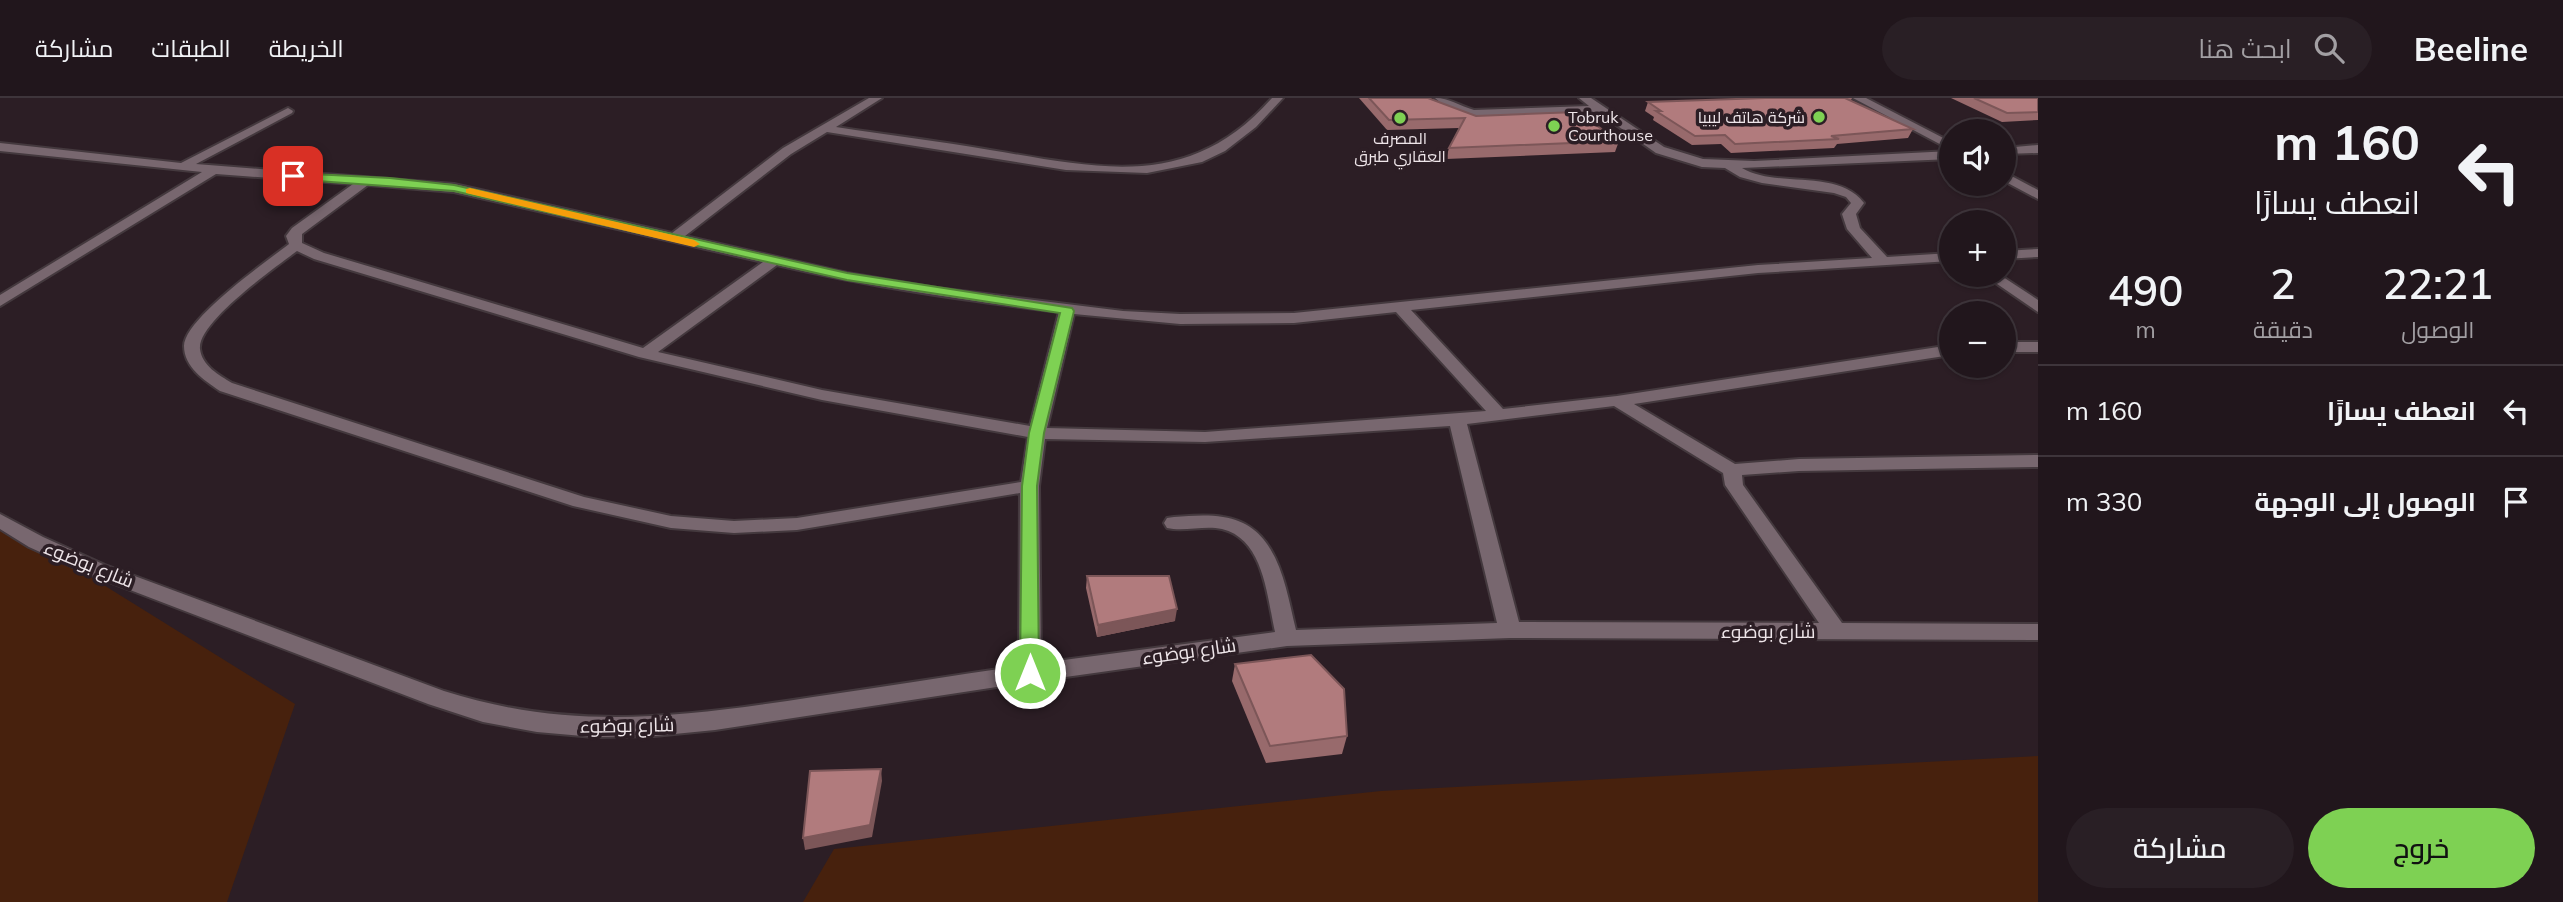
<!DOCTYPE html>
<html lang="ar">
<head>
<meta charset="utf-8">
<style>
	body { margin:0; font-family:Mulish,Cairo,sans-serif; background:#291f25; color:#f1f3f6; direction:rtl; height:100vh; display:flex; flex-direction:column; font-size:26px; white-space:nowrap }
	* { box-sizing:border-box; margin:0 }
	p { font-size:23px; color:#a29fa3 }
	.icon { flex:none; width:38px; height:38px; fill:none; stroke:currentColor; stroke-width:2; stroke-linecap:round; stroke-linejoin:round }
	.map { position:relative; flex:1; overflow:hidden; direction:ltr }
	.panel { display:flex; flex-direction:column; background:#21161c; width:525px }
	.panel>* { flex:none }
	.banner { background:#21161c; color:#f1f3f6; overflow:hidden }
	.controls { position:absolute; left:1939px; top:21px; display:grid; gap:14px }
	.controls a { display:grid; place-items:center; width:77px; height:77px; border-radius:50%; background:#21161c; box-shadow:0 2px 5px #0004,0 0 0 2px #3e353b; font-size:35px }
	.pin { position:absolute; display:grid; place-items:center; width:60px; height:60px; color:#fff; margin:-30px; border-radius:14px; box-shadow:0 4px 10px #0006 }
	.me { position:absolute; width:77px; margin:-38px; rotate:0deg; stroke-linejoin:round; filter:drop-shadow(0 0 5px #0008) }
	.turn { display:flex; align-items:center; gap:24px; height:147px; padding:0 28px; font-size:32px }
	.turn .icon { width:91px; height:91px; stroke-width:2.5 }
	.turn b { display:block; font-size:49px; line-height:60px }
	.eta { display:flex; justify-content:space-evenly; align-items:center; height:119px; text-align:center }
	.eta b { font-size:42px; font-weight:600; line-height:49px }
	.action { display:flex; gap:14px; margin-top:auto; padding:14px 28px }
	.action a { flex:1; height:80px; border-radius:42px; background:#7ed153; color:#111; font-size:28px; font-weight:600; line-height:80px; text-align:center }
	.action a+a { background:#291f25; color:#f1f3f6 }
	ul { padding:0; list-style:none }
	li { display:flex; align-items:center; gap:21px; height:91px; padding:0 28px; border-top:2px solid #3e353b }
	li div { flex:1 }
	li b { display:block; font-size:26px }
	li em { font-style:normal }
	header { display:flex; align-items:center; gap:42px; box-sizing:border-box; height:98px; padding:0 35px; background:#21161c; border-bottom:2px solid #3e353b }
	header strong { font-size:33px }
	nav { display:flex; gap:38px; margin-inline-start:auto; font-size:24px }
	.search { width:490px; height:63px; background:#291f25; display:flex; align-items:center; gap:18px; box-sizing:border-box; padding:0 24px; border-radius:38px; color:#a29fa3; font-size:26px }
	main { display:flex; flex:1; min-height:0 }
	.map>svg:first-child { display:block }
	.green { fill:#47210d }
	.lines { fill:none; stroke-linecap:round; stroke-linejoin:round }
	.minor-casing { stroke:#44393e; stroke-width:4 }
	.minor { fill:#78676f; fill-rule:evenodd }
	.wall { fill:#986a6c }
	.shaded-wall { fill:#7c5658 }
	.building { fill:#b17b7d; stroke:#7c5658; stroke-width:2 }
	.route { fill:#7ed153; stroke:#528836; stroke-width:2 }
	.slow { fill:#f59e0b }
	.poi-dot { fill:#7ed153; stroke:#2c1e25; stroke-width:2.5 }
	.labels { text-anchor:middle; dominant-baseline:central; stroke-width:7; stroke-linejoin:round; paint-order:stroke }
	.far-poi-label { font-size:16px; fill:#eee5e9; stroke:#2c1e25; text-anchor:start }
	.street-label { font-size:19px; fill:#eee5e9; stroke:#2c1e25 }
</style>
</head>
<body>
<header>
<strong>Beeline</strong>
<div class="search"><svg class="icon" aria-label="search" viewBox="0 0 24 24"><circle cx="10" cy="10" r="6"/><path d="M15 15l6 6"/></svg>ابحث هنا</div>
<nav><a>الخريطة</a><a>الطبقات</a><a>مشاركة</a></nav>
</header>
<main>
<section class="panel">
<div class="banner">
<div class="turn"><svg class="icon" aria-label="left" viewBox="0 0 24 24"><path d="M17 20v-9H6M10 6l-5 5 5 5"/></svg><div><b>160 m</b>انعطف يسارًا</div></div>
</div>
<div class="eta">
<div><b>22:21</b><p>الوصول</p></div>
<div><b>2</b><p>دقيقة</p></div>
<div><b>490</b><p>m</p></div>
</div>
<ul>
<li><svg class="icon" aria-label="left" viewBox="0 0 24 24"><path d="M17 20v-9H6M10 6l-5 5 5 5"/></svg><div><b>انعطف يسارًا</b></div><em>160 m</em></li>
<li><svg class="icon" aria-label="arrive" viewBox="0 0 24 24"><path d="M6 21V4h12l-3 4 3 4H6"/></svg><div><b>الوصول إلى الوجهة</b></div><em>330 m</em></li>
</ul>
<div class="action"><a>خروج</a><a>مشاركة</a></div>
</section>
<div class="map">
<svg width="2038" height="804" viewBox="0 0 2038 804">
	<rect width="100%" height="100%" fill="#2c1e25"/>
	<g class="green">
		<path d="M0,418L57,458L295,606L227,804H0Z"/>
		<path d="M2038,658V804H803L834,751L1381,693Z"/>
	</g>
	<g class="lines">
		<defs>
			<g id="minor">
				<path d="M869,0H882L836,29C888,37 939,43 990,52C1100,70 1189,94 1272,0H1283L1256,29L1225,53L1202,64L1147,75L1066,72L827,34L791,56L685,138L847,175L937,190L1123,213L1180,216L1294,215L1758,167L1872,160L1847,131L1842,116L1851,105L1846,99L1834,95L1762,85L1740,79L1725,70L1702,69L1656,55L1598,14L1474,18L1449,12L1435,0C1449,0 1460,8 1474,12L1589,8L1579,0H1591L1664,49L1703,61L1754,63L1951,53V61L1742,70C1778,91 1837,70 1864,105L1856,116L1860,130L1887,159L1951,155V163L1758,175L1411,212L1503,311L1617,298L1951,247V257L1634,306L1735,366L1799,361L2038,357V369L1799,373L1742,377L1743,387L1842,525L2038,526V542L1510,540L1287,548L1030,584L715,632L654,638L594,639L537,634L483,624L428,606L91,477L29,449L0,431V416L43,439L105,467L444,593C573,634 682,619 813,599C881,589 950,578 1019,568L1020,395L797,432L734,435L671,430L573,408L220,293C204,282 184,269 184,248C184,221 267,163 289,146L286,138L292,130L353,86L216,76L0,208V197L202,74L0,53V45L181,65L288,10L293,13L292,15L196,66L454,86L672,135L783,50ZM368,87L454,94L763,164L643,250L324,155L302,145V136ZM297,153L314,161L639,259L822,302L1028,339L1021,384L797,420L734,423L671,418L584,399L232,285C219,277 202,268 200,251C197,224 276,169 297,153ZM777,167C871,189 964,202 1059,214L1030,328L822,292L658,254ZM1396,214L1486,313L1205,334L1047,330L1074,216L1180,226L1294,225ZM1614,308L1723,375L1725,387L1819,525L1519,524L1467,326ZM1450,328L1497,525L1296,532C1285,487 1278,427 1223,419C1206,416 1190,418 1174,419L1167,420L1164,425L1167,430C1185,434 1204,427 1222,431C1264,441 1267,499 1275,534L1041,565L1039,388L1045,341L1205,344Z"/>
				<path d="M1853,0H1866L1951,44V52Z"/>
				<path d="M2038,47V55L2004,56V50Z"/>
				<path d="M2004,74L2038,92V101L2004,83Z"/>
				<path d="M2038,151V159L2004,161V153Z"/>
				<path d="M1984,177H2000L2038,202V214Z"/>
				<rect x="2004" y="244" width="34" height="10"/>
			</g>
		</defs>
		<use href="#minor" class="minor-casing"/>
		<use href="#minor" class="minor"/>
	</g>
	<g class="wall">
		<path d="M1359,0H1428L1476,18L1619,43L1615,54L1446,61L1449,50L1459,30L1387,32Z"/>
		<path d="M1750,0H1852L1851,2H1849L1913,31L1908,40L1837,46L1834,50L1731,55L1721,46L1692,47L1653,22L1654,19L1645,13L1648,4L1751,1Z"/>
		<path d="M1951,0H2038V22L2002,24Z"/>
		<path d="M1087,478L1175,523L1097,539L1086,490Z"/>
		<path d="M1235,566L1347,638L1342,656L1266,665L1232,583Z"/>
	</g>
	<g class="shaded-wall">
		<path d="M1177,511L1175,523L1097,539L1098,527Z"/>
		<path d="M881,671L882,683L872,739L805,752L803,740Z"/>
	</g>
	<g class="building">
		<path d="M1369,0H1428L1476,18L1577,14L1619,43L1449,50L1465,20L1389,22Z"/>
		<path d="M1765,0H1845L1913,31L1831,38L1839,41L1735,46L1725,37L1695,38L1656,13H1661L1648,4Z"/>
		<path d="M1974,0H2038V14L2007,15Z"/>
		<path d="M1087,478H1169L1177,511L1098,527Z"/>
		<path d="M1311,557L1344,591L1347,638L1270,648L1235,566Z"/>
		<path d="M881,671L870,727L803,740L810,673Z"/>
	</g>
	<path class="route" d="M293,75L390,80L454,87L847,175L1072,210L1074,213L1044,335L1037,388L1039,575L1037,580H1023L1020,575L1022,388L1029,335L1060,215L847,182L454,93L290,81L288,78Z"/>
	<path class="slow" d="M470,90L694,142L700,146L694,149L466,95V91Z"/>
	<g class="poi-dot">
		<circle cx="1819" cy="19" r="7"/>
		<circle cx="1400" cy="20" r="7"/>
		<circle cx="1554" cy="28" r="7"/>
	</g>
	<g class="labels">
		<g class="far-poi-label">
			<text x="1568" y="19">Tobruk<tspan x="1568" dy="18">Courthouse</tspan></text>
			<text x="1805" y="19" text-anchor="end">شركة هاتف ليبيا</text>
			<text x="1400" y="40" text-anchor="middle">المصرف<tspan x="1400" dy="18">العقاري طبرق</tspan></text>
		</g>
		<g class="street-label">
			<text transform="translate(89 466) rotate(22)">شارع بوضوء</text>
			<text x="1768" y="533">شارع بوضوء</text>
			<text transform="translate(1189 553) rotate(-8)">شارع بوضوء</text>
			<text transform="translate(627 627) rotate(-1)">شارع بوضوء</text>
		</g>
	</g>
</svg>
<div class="controls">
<a><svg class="icon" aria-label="sound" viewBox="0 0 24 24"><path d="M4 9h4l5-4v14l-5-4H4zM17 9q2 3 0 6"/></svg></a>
<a>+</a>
<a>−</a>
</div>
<div class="pin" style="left:293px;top:78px;background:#d93025"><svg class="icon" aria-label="arrive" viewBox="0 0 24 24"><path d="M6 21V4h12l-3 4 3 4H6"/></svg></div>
<svg class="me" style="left:1030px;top:575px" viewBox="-20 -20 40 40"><circle r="17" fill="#7ed153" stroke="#fff" stroke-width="3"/><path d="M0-11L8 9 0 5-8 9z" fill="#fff"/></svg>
</div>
</main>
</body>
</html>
